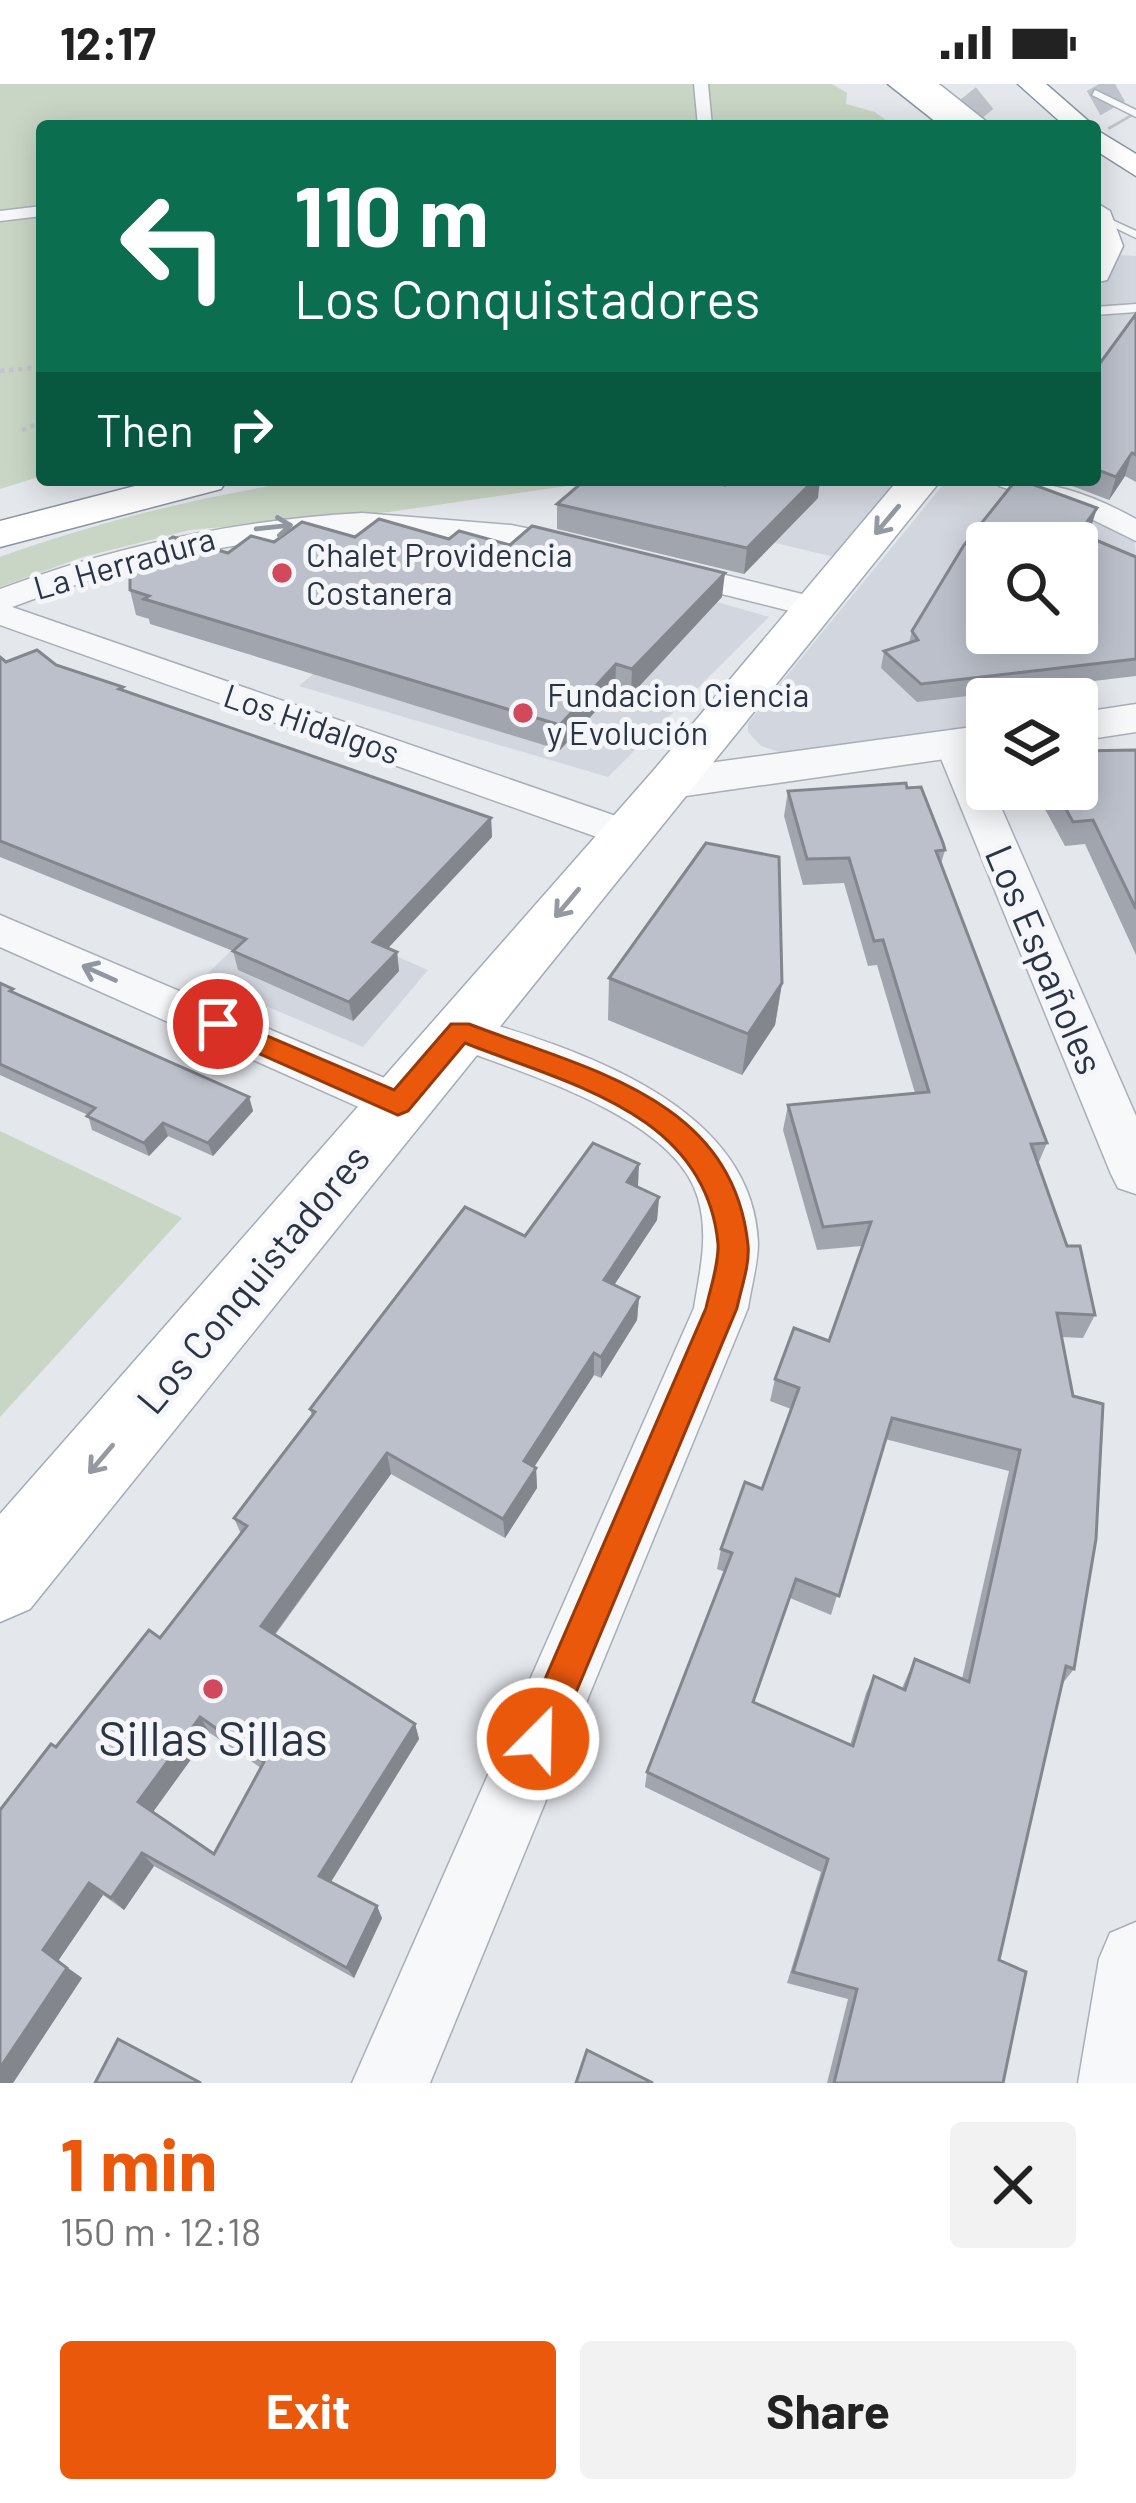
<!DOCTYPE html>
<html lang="en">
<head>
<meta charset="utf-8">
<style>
	body { margin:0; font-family:Barlow,sans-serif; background:#f2f2f2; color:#222; height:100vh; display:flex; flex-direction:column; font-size:45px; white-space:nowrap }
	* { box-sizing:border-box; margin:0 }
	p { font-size:39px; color:#767676 }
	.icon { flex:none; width:66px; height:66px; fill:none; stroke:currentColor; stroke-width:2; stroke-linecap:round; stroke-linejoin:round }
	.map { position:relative; height:1999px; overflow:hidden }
	.side { display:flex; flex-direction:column; background:#fff; flex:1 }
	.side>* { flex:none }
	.top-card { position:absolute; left:36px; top:36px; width:1065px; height:366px; border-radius:12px; box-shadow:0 6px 30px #0003; background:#0b6e4f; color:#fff; overflow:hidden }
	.tools { position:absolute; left:966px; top:438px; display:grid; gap:24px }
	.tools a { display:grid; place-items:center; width:132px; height:132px; border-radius:12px; background:#fff; box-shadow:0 6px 30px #0003; font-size:60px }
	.pin { position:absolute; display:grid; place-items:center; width:102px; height:102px; color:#fff; margin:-51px; border:6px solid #fff; border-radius:50%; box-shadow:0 3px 12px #0007 }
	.me { position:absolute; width:132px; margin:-66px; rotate:23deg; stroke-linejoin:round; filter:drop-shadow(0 0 9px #0008) }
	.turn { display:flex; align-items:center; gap:42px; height:252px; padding:0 60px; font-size:54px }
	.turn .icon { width:156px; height:156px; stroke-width:2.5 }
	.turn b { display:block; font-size:84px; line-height:102px }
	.then { display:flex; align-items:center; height:114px; padding:0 60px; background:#0003; gap:24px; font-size:45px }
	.round { display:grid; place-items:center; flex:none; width:126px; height:126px; border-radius:12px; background:#f2f2f2 }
	.head { display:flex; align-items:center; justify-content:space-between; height:204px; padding:0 60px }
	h1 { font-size:72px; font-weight:700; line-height:90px; color:#ea580c }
	.button { display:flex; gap:24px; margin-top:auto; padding:24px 60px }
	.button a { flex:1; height:138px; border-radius:12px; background:#ea580c; color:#fff; font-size:48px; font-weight:700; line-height:138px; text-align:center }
	.button a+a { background:#f2f2f2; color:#222 }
	.status { display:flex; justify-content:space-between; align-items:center; height:84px; padding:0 60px; background:#fff; direction:ltr }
	.status svg { height:33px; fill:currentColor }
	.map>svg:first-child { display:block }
	.built { fill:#d2d6de }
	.green { fill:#c9d6c5 }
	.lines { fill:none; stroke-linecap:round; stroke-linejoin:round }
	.motorway-tunnel { stroke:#bfc3cb; stroke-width:28; stroke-dasharray:28 14; stroke-linecap:butt }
	.service-casing { stroke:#a9aeb7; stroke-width:3 }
	.pedestrian-casing { stroke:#a9aeb7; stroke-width:3 }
	.minor-casing { stroke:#a9aeb7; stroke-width:3 }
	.tertiary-casing { stroke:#a9aeb7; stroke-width:3 }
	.primary-casing { stroke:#a3abb8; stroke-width:3 }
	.motorway-casing { stroke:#8b94a3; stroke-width:3 }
	.path { stroke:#c2c5cb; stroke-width:4.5; stroke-dasharray:4.5 4.5; stroke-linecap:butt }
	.service { fill:#f7f8fa; fill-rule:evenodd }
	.pedestrian { fill:#f7f8fa; fill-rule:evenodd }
	.minor { fill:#f7f8fa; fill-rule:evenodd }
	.tertiary { fill:#f7f8fa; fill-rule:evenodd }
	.primary { fill:#fff; fill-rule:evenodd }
	.motorway { fill:#fff; fill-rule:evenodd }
	.wall { fill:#a1a5ae; fill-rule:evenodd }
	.shaded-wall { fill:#83868d }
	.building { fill:#bbc0ca; stroke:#83868d; stroke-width:3; fill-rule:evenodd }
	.oneway { stroke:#959aa2 }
	.oneway2 { stroke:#9196a0 }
	.route { fill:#ea580c; stroke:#983908; stroke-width:3 }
	.poi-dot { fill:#d1495b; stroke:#f4f6f9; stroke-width:4.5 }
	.labels { text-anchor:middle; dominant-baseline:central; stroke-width:10; stroke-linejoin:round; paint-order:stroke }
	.far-poi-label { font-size:33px; fill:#2b3445; stroke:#f4f6f9; text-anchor:start }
	.far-street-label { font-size:33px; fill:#2b3445; stroke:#f4f6f9 }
	.street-label { font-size:39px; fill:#2b3445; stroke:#f4f6f9 }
	.near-poi-label { font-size:48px; fill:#2b3445; stroke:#f4f6f9 }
</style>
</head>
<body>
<div class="status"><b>12:17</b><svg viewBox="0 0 49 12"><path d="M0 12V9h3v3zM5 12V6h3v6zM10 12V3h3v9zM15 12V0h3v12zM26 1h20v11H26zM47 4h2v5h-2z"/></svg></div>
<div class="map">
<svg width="1136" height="1999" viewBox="0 0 1136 1999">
	<rect width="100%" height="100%" fill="#e4e7ec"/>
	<g class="built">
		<path d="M1119,171L1136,172V388L1086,407L1051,396H1095V212Z"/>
		<path d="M731,396H863L892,401L834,473L688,438Z"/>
		<path d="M947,396H989L1069,419L1134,456L1136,472L1077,480V459H987V549L973,581L998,615H987V645L782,669L761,662L748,648V639Z"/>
		<path d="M629,493L769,533L608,693L299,602L392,524Z"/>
		<path d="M278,821L428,886L363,963L202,895Z"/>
	</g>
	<g class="green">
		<path d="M0,0H832L847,9L846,20L875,28L894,42H42V392L0,405Z"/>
		<path d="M304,396H608L389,428L190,446L83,473L0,503V473C99,437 200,413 304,396Z"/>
		<path d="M0,1047L182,1134L0,1333Z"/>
	</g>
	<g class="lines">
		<g class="motorway-tunnel">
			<path d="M1099,0L1121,39"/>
			<path d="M965,12L989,42"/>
		</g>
		<defs>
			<g id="service">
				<path d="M1095,6L1136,26V33L1092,11Z"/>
				<path d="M1095,128L1136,147V154L1095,134Z"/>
				<path d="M1136,220V228L1095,231V223Z"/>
			</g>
			<g id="pedestrian">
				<path d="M694,0H708L712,42H698Z"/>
				<path d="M42,122V132L0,137V127Z"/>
			</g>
			<g id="minor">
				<path d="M995,396C1049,396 1089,409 1136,435V457L1073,426L999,402Z"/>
				<path d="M362,429L511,441L598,459L603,466L587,476C372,431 217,447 12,523L639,740L645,749L639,758L625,762L611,758L0,541V505C119,461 236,436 362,429Z"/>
				<path d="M661,475L826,516L831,523L826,530L814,533L649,492L645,485L649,478Z"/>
				<path d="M954,649L967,652C978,667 987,686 987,705H993L1136,1032V1110L1118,1104L1111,1090L935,660L941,652Z"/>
				<path d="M0,831L415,1007L422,1020L415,1033L398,1039L381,1033L0,863Z"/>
				<path d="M460,930C572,964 753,1018 758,1159C758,1180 751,1203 748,1224L430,1999H352L694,1224C700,1186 709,1152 698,1114C675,1031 515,987 444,959L437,947L444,935Z"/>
				<path d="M1136,1838V1999H1078L1099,1875L1110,1849Z"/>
			</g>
			<g id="tertiary">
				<path d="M1136,620V648L1077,657V629Z"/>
				<path d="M987,641V669L672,714L655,710L648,699L655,688L672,684Z"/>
			</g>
			<g id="primary">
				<path d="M910,0H939L992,42H962Z"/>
				<path d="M1095,118L1110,127L1123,162L1107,196L1095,199Z"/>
				<path d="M898,396H941L30,1525L0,1538V1430L653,687Z"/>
			</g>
			<g id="motorway">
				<path d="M888,0H917L971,42H941Z"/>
				<path d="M1018,0H1046L1094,42H1065Z"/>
				<path d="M1095,45L1136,70V92L1095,66Z"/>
				<path d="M158,396H227L221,405L0,463V437Z"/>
			</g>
		</defs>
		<use href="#service" class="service-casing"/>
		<use href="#pedestrian" class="pedestrian-casing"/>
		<use href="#minor" class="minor-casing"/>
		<use href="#tertiary" class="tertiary-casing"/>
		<use href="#primary" class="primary-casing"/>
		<use href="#motorway" class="motorway-casing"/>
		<g class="path">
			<path d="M0,287L42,283"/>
			<path d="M22,346L42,338"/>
		</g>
		<use href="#service" class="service"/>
		<use href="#pedestrian" class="pedestrian"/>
		<use href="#minor" class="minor"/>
		<use href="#tertiary" class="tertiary"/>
		<use href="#primary" class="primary"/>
		<use href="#motorway" class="motorway"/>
	</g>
	<g class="wall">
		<path d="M1136,230V398L1125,392L1109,416L1070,401L1041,396H1095V286Z"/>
		<path d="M725,401L818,414L744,490L557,445V420Z"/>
		<path d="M1092,440L1084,451L1136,473V592L917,618L881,584L884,567L909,559L912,547Z"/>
		<path d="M355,453L449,455L510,461L722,513L631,611L615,606L560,666L150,540L149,535L136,531L130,506L228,469L274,458Z"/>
		<path d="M0,573L6,578L56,581L123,603L124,607L491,734L492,753L388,864L397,868L399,887L353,937L238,886L233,867L0,773Z"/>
		<path d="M1136,666V871L1085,760L1065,762L1034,705H1077Z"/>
		<path d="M788,707L945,766L941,780L1047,1059L1038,1080L1067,1162L1095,1231L1083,1254L1061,1253L1074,1585L1062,1600L999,1876L1003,1999H827L848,1915L787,1899L821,1788L645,1703L647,1688L725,1488L717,1485L721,1465L762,1405L791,1325L770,1317L775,1295L829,1257L862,1162L817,1166L783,1046L788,1021L915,1009L877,881L868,882L844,799L803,801L784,732ZM885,1355L1009,1387L962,1595L915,1575L902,1604L874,1592L866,1609L850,1661L754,1618L790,1514L831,1531Z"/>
		<path d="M609,894L782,899L775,941L742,991L608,936Z"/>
		<path d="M0,899L15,910L249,1013L253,1027L213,1072L168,1052L149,1072L92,1046L88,1031L0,991Z"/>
		<path d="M638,1103L659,1113L657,1136L614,1201L639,1213L637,1236L601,1294L594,1291L534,1383L536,1384L537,1404L505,1454L391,1390L275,1551L415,1640L419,1655L331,1798L382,1834L354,1894L154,1782L124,1826L103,1811L58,1877L82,1894L13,1999L56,1663L160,1554L241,1450L234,1434L312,1332L310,1325L525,1152ZM210,1649L261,1684L214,1770L153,1728Z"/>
	</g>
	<g class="shaded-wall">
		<path d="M1132,369L1125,392L1109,416L1116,393Z"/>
		<path d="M814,396H820L818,414L744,490L747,464Z"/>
		<path d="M1097,424L1092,440L1077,462L1079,449Z"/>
		<path d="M725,489L722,513L631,611L632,585Z"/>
		<path d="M616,580L615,606L560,666V641Z"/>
		<path d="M491,734L492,753L376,877L373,858Z"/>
		<path d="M397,868L399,887L353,937L349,918Z"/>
		<path d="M782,899L775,941L742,991L748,950Z"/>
		<path d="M249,1013L253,1027L213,1072L208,1059Z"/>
		<path d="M163,1039L168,1052L149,1072L144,1059Z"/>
		<path d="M639,1080L638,1103L627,1098Z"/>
		<path d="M659,1113L657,1136L603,1218L604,1196Z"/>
		<path d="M639,1213L637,1236L601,1294V1273Z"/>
		<path d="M594,1269V1291L525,1397L524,1377Z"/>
		<path d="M387,1369L391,1390L268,1559L261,1542Z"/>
		<path d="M536,1384L537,1404L505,1454L503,1435Z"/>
		<path d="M200,1633L210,1649L150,1732L138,1718Z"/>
		<path d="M415,1640L419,1655L327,1804L319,1792Z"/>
		<path d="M142,1769L154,1782L124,1826L111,1814Z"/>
		<path d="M89,1799L103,1811L58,1877L82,1894L13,1999H0V1984L43,1866Z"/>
		<path d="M377,1822L382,1834L354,1894L347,1884Z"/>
	</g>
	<g class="building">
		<path d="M1136,230V371L1132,369L1116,393L1095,385V286Z"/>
		<path d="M585,396H707L725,401L730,396H814L747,464L557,420Z"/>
		<path d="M1016,396H1021L1097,424L1079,449L1136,473V575L921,600L884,567L918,556L912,547L964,461ZM987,459H1077V549H987Z"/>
		<path d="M379,435L449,455L459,447L510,461L532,442L725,489L632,585L616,580L560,641L144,515L149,512L130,506V482L173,453L228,469L251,452L274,458L302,438L355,453Z"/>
		<path d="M37,566L56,581L123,603L119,605L491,734L373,858L397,868L349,918L233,867L246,855L0,757V573L6,578Z"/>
		<path d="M1136,666V825L1093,736L1073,738L1055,705H1077V667Z"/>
		<path d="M906,699L907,704L921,703L943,759L945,766L936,767L1047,1059L1031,1060L1067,1162H1080L1095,1231L1057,1229L1073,1312L1103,1320L1096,1455L1074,1585L1066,1582L999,1876L1026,1888L1003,1999H834L857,1905L793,1888L828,1775L647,1688L732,1469L721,1465L745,1398L762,1405L799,1304L775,1295L794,1244L829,1257L871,1138L823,1143L788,1021L929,1008L883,856L874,857L849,774L807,775L788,707ZM892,1334L1020,1366L969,1598L915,1575L905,1606L874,1592L853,1662L753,1618L796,1495L839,1512Z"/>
		<path d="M706,759L779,773L782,899L748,950L609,894Z"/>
		<path d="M0,899L13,905L10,907L249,1013L208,1059L163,1039L144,1059L87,1032L95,1024L0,980Z"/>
		<path d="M593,1059L639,1080L627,1098L659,1113L604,1196L639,1213L601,1273L594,1269L524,1377L536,1384L503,1435L387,1369L261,1542L415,1640L319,1792L377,1822L347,1884L142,1769L111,1814L89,1799L43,1866L67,1884L0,1984V1726L51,1660L56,1663L149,1546L160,1554L247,1442L234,1434L315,1328L310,1325L465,1123L525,1152ZM200,1633L264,1678L214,1770L138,1718Z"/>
		<path d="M118,1955L201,1999H95Z"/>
		<path d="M587,1966L653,1999H576Z"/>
	</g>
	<defs><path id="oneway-shaft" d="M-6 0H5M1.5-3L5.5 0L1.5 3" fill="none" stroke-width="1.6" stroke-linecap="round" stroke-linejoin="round" transform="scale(3)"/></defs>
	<g class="oneway">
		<use href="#oneway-shaft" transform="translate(887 436) rotate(130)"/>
		<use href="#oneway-shaft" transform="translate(567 819) rotate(130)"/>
		<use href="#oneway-shaft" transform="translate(101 1375) rotate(130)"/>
	</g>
	<g class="oneway2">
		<use href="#oneway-shaft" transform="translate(274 443) rotate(-6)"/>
		<use href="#oneway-shaft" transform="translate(99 889) rotate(-156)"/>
	</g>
	<path class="route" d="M218,931L394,1006L451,940H469C585,985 733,1013 748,1161C750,1180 741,1205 737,1224L551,1668L538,1674L524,1668L519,1655L706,1224C710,1205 719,1180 718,1160C706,1029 568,1000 465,959L408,1027L398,1031L208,947L204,940L208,934Z"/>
	<g class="poi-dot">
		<circle cx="282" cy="489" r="12"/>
		<circle cx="523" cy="629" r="12"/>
		<circle cx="213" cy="1605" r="12"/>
	</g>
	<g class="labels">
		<g class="far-poi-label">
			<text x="306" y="470">Chalet Providencia<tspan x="306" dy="38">Costanera</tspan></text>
			<text x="547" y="610">Fundacion Ciencia<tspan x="547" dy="38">y Evolución</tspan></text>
		</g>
		<g class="far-street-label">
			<text transform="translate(124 478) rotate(-16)">La Herradura</text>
			<text transform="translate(312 639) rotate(19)">Los Hidalgos</text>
		</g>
		<g class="street-label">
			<text transform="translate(1046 875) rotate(67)">Los Españoles</text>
			<text transform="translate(252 1194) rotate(-50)">Los Conquistadores</text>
		</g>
		<g class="near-poi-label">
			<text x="213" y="1653">Sillas Sillas</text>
		</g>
	</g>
</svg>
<div class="tools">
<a><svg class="icon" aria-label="search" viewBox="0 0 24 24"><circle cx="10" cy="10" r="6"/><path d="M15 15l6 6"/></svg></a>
<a><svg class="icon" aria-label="layers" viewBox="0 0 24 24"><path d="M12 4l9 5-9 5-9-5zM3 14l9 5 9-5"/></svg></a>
</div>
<div class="pin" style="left:218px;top:940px;background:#d93025"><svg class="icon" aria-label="arrive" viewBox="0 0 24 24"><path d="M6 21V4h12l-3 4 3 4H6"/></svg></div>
<svg class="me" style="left:538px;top:1655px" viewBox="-20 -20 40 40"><circle r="17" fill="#ea580c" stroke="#fff" stroke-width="3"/><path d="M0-11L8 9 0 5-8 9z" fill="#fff"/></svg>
<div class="top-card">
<div class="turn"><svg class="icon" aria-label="left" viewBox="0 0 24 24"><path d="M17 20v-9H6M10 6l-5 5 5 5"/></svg><div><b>110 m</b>Los Conquistadores</div></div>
<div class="then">Then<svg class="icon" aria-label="right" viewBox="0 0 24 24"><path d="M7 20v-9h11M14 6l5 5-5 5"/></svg></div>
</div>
</div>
<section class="side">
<div class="head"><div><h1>1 min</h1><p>150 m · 12:18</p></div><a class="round"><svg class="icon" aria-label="close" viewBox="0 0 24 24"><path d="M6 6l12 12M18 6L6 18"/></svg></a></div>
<div class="button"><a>Exit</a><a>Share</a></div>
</section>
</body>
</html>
